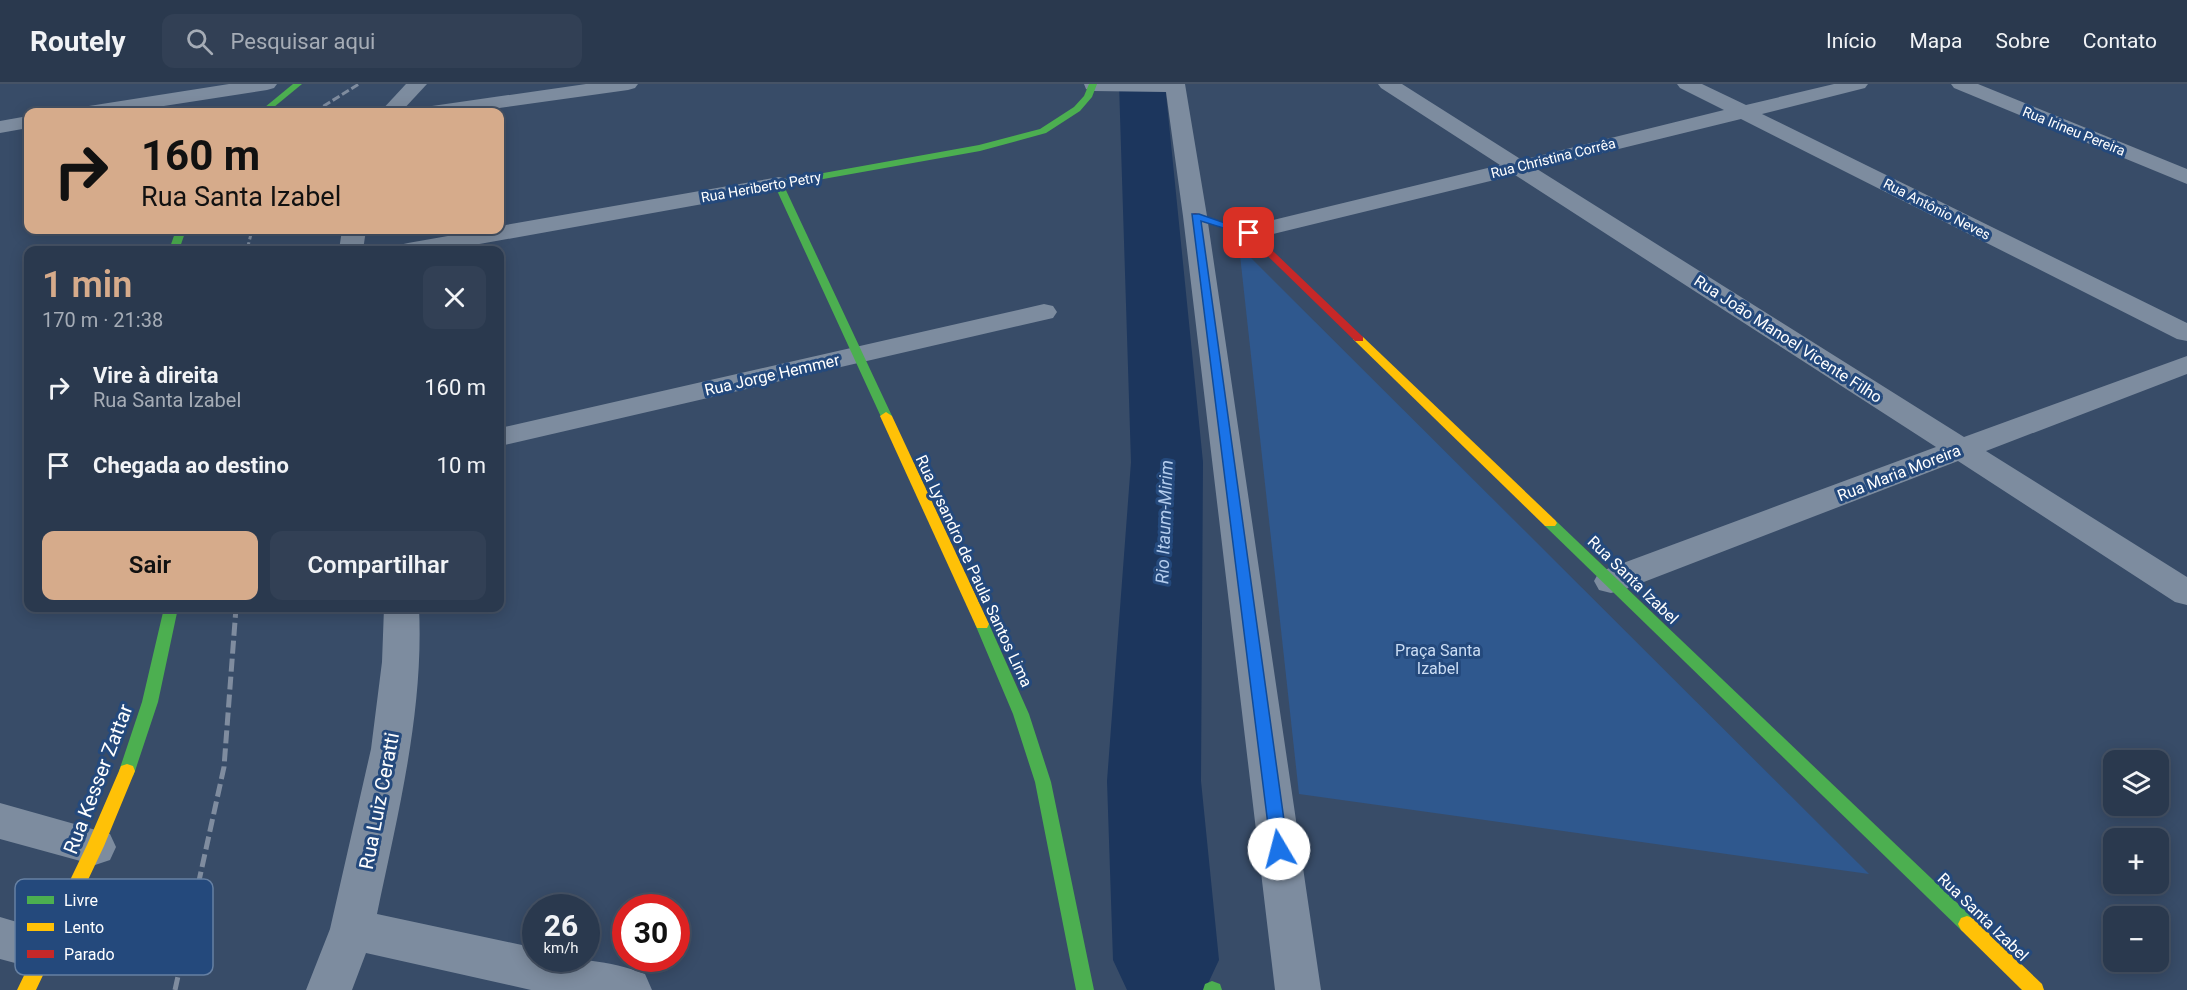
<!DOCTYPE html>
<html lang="pt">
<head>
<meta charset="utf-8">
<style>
	body { margin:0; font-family:Roboto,sans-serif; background:#324055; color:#f1f3f6; height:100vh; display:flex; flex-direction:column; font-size:22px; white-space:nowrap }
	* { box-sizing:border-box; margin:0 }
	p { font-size:20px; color:#a5acb6 }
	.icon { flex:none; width:33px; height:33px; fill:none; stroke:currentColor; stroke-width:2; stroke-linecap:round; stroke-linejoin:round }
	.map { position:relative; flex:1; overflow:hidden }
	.panel { position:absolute; left:24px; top:162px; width:480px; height:366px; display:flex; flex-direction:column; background:#2a394e; border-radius:12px; box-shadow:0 3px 15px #0003,0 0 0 2px #465366 }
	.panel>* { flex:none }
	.banner { position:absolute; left:24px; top:24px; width:480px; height:126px; border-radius:12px; box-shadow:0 3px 15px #0003,0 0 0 2px #465366; background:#d6ab8b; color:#111; overflow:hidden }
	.fabs { position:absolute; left:2103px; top:666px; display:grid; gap:12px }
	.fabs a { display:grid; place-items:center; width:66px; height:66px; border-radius:12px; background:#2a394e; box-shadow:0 3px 15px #0003,0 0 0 2px #465366; font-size:30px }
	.speed { position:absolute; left:522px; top:810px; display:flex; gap:12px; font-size:30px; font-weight:700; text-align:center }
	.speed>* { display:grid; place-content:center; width:78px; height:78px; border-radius:50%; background:#2a394e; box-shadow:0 3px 15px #0003,0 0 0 2px #465366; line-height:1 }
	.speed small { font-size:15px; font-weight:400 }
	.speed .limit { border:9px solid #d22; background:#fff; color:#111 }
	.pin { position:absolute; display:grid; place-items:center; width:51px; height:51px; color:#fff; margin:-26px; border-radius:12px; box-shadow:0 3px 9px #0006 }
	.me { position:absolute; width:66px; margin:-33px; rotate:352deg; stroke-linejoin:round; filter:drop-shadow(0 0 4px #0008) }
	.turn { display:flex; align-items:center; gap:21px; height:126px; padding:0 18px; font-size:27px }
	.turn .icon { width:78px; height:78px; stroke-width:2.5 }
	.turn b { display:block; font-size:42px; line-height:51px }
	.round { display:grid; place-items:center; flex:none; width:63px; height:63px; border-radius:12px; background:#324055 }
	.overview { display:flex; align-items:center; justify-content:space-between; height:102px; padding:0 18px }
	h1 { font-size:36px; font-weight:600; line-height:45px; color:#d6ab8b }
	.button { display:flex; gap:12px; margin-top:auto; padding:12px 18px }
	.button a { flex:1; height:69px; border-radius:12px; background:#d6ab8b; color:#111; font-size:24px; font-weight:600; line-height:69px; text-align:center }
	.button a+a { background:#324055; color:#f1f3f6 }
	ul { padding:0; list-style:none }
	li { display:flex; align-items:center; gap:18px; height:78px; padding:0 18px }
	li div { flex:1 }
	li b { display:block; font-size:22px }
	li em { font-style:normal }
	header { display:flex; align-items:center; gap:36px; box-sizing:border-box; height:84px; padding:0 30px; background:#2a394e; border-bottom:2px solid #465366 }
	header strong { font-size:28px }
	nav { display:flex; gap:33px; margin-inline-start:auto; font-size:21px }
	.search { width:420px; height:54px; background:#324055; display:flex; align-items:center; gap:15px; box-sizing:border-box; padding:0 21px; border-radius:12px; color:#a5acb6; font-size:22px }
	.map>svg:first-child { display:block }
	.green { fill:#2f588e }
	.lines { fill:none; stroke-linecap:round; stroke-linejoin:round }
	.river { fill:#1c365d; fill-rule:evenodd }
	.street { fill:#7d8c9f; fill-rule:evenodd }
	.fast { fill:#4caf50; fill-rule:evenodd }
	.slow { fill:#ffc107; fill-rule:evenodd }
	.jam { fill:#c62828; fill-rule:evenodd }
	.rail-far1 { stroke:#7f8c9f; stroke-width:3; stroke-dasharray:8 3; stroke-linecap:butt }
	.rail { stroke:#7f8c9f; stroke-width:5; stroke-dasharray:13 5; stroke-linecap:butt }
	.route { fill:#1a73e8; stroke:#114b97; stroke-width:1.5 }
	.labels { text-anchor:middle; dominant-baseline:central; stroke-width:6; stroke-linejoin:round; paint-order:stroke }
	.far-street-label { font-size:14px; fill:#fff; stroke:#24497c }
	.street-label { font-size:16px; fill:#fff; stroke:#24497c }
	.park-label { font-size:16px; fill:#cbddf4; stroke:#24497c }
	.water-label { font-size:18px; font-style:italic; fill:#b3cced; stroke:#24497c }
	.near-street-label { font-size:20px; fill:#fff; stroke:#24497c }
	.key { fill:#24497c; stroke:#6680a3; stroke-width:1.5 }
	.key-label { font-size:16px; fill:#fff }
</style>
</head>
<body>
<header>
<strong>Routely</strong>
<div class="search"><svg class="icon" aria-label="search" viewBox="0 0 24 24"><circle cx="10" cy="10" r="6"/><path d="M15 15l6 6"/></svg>Pesquisar aqui</div>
<nav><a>Início</a><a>Mapa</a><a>Sobre</a><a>Contato</a></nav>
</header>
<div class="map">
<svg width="2187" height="906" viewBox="0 0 2187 906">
	<rect width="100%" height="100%" fill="#384c68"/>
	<path class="green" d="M1239,162L1869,790L1299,710Z"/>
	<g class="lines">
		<path class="river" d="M1119,0H1165L1203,378L1201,697L1219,876L1205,906H1127L1113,876L1107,697L1131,378Z"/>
		<g class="street">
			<path d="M229,0H277L274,4L267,6L125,28H79L82,24L89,22Z"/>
			<path d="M406,0H427L401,28H380Z"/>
			<path d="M586,0H638L635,4L628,6L471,28H422L425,24L432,22Z"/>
			<path d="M1084,0H1185L1207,132L1321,906H1275L1183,132L1166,8L1093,7L1086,5Z"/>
			<path d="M1378,0H1402L1522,76L1724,26L1680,4L1677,0H1702L1746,21L1834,0H1868L1865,4L1762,30L2187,239V257L2177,255L1741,35L1537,85L1964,353L2187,272V290L1986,367L2187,493V521L2175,518L1958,377L1623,506L1611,509L1599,506L1594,497L1599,488L1936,363L1515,91L1249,156L1240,154L1237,149L1240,144L1500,81L1381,4Z"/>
			<path d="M1951,0H1978L2187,85V100L1954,4Z"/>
			<path d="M28,32V44L0,49V37Z"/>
			<path d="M779,93L787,95L790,100L787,105L446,166H396L399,161L408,159L482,146H500V142Z"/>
			<path d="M342,146H366L363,166H339Z"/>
			<path d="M1044,220L1053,222L1057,228L1053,234L500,362V344Z"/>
			<path d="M384,524H419C424,627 398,729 377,830L536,864V874C574,874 609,876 645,890L652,906H531L366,869L352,906H306L330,845L371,665L382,578Z"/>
			<path d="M0,719L110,750L116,763L110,776L95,781L0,755Z"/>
			<path d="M0,833L61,851L68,866L61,881L45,887L0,875Z"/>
		</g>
		<g class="fast">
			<path d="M293,0H302L268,28H259Z"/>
			<path d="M1089,0H1097L1092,13L1080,27L1046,49L980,67L784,102L892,332L886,336L882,335L774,100L779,97L979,61L1040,45L1074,23L1084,12Z"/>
			<path d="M176,146H186L179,166H169Z"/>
			<path d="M1550,435L1555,436L1973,834L1976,840L1973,846L1967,848L1961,846L1545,442L1543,439L1545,436Z"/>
			<path d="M164,524H178L158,618L135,687L133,692L127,694L121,692L119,687L142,618Z"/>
			<path d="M982,535L987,536L989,540L1029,630L1051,698L1094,906H1076L1035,698L1013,630L975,540L977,536Z"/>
			<path d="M1212,897L1220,900L1222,906H1203L1205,900Z"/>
		</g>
		<g class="slow">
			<path d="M1359,252L1363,253L1555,436L1557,439L1555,442H1545L1355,257L1353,255Z"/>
			<path d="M886,328L892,332L989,540L987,544H977L975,540L880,332Z"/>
			<path d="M127,680L133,682L135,687L104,762L36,906H17L87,761L119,687L121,682Z"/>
			<path d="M1967,832L1973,834L2042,900L2044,906H2022L1961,846L1958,840L1961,834Z"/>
		</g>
		<path class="jam" d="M1195,129L1252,147L1363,253V257H1355L1246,151L1192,134V130Z"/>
		<g class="rail-far1">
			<path d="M314,28L359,0"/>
			<path d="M247,166L252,146"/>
		</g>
		<path class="rail" d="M175,906L224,683L236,524"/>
	</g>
	<path class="route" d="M1192,130H1199L1254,149L1249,152L1201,137L1288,765L1286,771L1279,773L1273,771L1271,765Z"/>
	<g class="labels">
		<g class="far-street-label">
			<text transform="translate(2074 47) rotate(22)">Rua Irineu Pereira</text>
			<text transform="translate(1553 74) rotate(-14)">Rua Christina Corrêa</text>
			<text transform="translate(761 103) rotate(-10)">Rua Heriberto Petry</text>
			<text transform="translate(1937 125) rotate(27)">Rua Antônio Neves</text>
		</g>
		<g class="street-label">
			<text transform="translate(1788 255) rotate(33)">Rua João Manoel Vicente Filho</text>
			<text transform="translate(772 291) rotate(-13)">Rua Jorge Hemmer</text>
			<text transform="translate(1899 389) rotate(-21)">Rua Maria Moreira</text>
			<text transform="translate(974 487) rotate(65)">Rua Lysandro de Paula Santos Lima</text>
			<text transform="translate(1633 496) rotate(44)">Rua Santa Izabel</text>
			<text transform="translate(1983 833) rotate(44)">Rua Santa Izabel</text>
		</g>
		<g class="park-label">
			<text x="1438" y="566">Praça Santa<tspan x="1438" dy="18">Izabel</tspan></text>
		</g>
		<g class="water-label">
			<text transform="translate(1164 438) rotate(-88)">Rio Itaum-Mirim</text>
		</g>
		<g class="near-street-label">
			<text transform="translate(98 695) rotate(-69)">Rua Kesser Zattar</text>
			<text transform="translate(379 717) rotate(-79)">Rua Luiz Ceratti</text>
		</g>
	</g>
	<rect x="15" y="795" width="198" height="96" rx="9" class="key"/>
	<rect x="27" y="812" width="27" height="8" fill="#4caf50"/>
	<rect x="27" y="839" width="27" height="8" fill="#ffc107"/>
	<rect x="27" y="866" width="27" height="8" fill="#c62828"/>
	<g class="key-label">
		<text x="64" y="822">Livre</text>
		<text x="64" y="849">Lento</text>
		<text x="64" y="876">Parado</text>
	</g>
</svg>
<div class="fabs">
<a><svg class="icon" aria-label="layers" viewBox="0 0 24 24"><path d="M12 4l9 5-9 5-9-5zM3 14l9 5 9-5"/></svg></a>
<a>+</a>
<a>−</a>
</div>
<div class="speed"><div>26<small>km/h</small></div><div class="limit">30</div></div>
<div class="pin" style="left:1249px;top:149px;background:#d93025"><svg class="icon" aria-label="arrive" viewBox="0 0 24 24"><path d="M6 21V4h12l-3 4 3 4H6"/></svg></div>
<svg class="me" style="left:1279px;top:765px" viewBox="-20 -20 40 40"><circle r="19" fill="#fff"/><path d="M0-13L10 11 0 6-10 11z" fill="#1a73e8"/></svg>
<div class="banner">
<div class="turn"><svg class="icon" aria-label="right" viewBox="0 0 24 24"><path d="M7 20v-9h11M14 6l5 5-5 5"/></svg><div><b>160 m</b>Rua Santa Izabel</div></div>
</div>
<section class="panel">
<div class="overview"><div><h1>1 min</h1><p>170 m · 21:38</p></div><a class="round"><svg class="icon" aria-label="close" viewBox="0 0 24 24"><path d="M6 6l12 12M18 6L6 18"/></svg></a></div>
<ul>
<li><svg class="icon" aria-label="right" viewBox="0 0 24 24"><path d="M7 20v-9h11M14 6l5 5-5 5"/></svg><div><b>Vire à direita</b><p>Rua Santa Izabel</p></div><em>160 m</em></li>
<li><svg class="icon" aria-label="arrive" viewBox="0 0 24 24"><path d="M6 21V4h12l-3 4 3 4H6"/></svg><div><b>Chegada ao destino</b></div><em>10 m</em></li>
</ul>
<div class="button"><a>Sair</a><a>Compartilhar</a></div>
</section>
</div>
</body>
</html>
